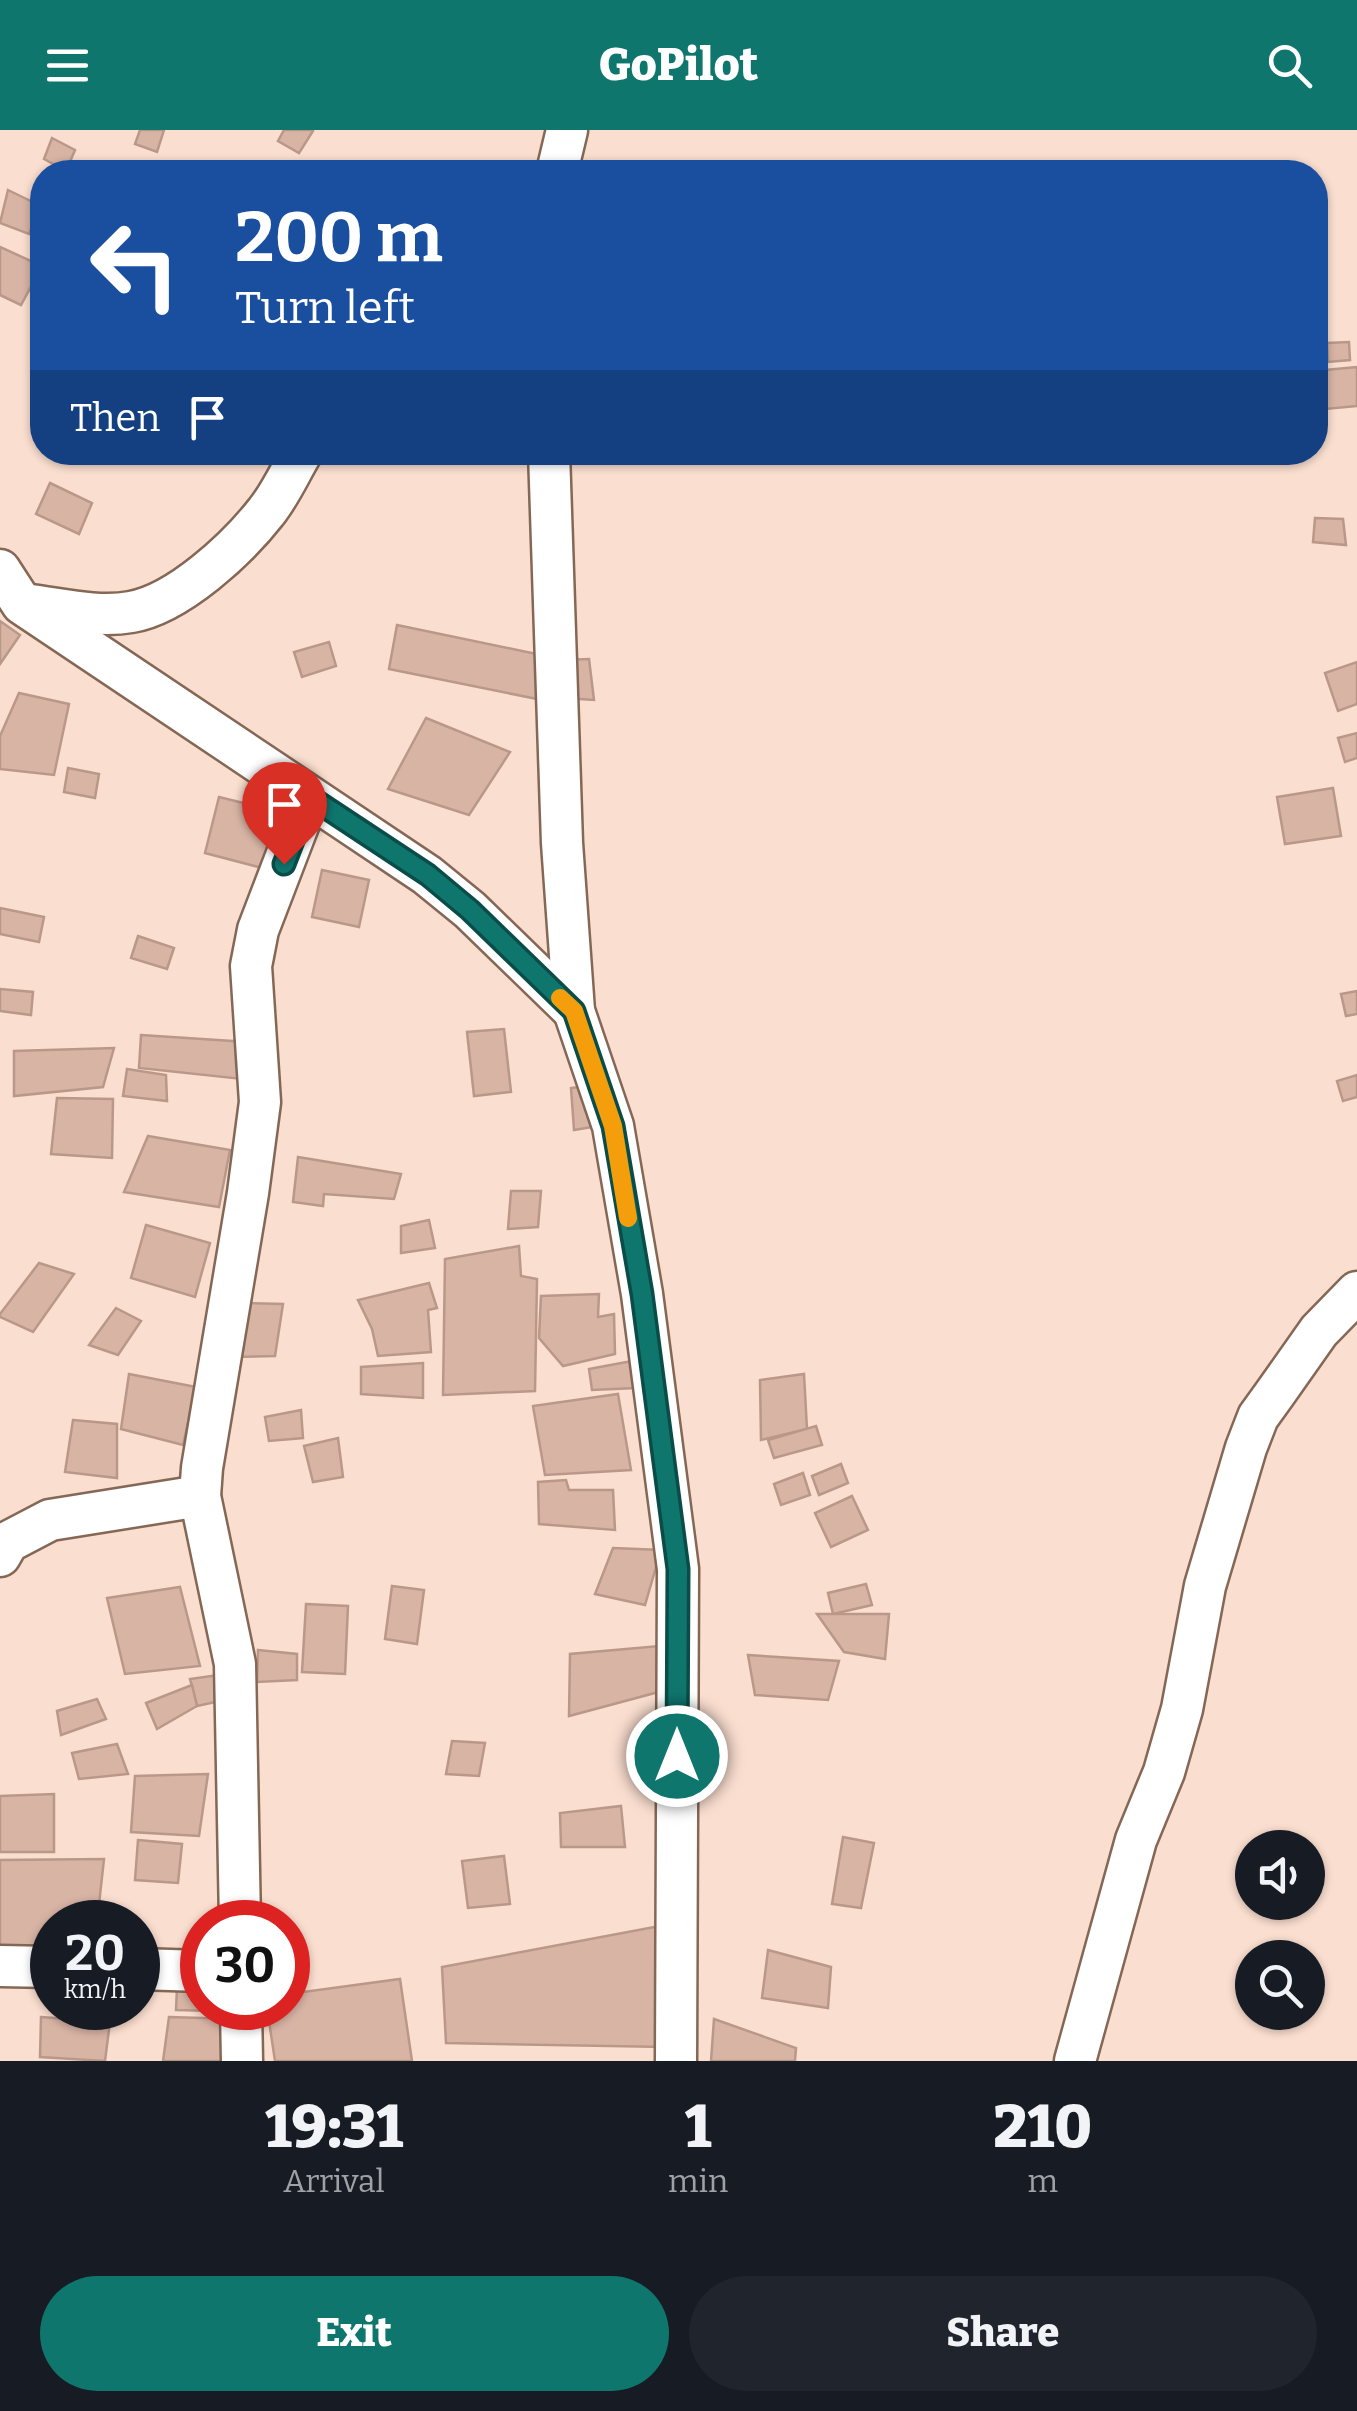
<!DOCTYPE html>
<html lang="en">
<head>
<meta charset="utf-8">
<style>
	body { margin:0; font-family:Bitter,serif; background:#20242c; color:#f1f3f6; height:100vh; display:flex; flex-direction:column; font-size:38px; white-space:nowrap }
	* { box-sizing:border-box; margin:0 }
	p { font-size:32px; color:#9ea1a6 }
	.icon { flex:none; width:55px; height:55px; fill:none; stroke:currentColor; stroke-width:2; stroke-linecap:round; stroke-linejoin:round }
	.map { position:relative; height:1931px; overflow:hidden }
	.drawer { display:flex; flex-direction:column; background:#171b24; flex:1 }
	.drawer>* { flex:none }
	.top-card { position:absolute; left:30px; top:30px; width:1298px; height:305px; border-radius:40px; box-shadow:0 2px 8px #0004; background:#1a4fa0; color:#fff; overflow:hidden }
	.buttons { position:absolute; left:1235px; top:1700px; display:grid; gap:20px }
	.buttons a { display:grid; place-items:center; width:90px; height:90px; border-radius:50%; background:#171b24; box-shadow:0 2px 8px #0004; font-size:50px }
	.speed { position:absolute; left:30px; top:1770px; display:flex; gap:20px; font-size:50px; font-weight:700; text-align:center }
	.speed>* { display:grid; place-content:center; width:130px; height:130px; border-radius:50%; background:#171b24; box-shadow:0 2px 8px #0004; line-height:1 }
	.speed small { font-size:25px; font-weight:400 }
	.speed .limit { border:15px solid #d22; background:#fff; color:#111 }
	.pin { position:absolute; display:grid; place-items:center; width:85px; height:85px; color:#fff; margin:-102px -42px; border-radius:50% 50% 50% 0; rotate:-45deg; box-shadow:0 0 10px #0007 }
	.pin .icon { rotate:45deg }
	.me { position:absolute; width:110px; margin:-55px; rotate:0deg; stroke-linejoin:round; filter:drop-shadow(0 0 8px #0008) }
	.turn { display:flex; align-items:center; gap:35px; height:210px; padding:0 40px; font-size:45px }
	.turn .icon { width:130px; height:130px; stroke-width:2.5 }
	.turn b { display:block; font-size:70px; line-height:85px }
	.then { display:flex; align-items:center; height:95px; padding:0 40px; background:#0003; gap:20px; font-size:38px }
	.eta { display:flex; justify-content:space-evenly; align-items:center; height:170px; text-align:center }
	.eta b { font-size:60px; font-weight:800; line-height:70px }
	.button { display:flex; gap:20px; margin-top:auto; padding:20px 40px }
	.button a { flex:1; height:115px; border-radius:60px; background:#0f766e; color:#fff; font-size:40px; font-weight:800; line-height:115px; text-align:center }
	.button a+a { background:#20242c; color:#f1f3f6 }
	header { display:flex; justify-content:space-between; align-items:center; height:130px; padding:0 40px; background:#0f766e; color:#fff; font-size:45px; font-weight:800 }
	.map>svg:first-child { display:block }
	.building { fill:#d8b4a5; stroke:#ba9889; stroke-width:2.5 }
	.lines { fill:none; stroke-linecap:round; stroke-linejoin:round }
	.minor-casing { stroke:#856756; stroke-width:45 }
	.minor { stroke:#fff; stroke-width:40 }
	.route-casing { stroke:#0a4d48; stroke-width:25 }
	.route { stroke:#0f766e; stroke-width:18 }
	.slow { stroke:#f59e0b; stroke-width:18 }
</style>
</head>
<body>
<header><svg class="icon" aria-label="menu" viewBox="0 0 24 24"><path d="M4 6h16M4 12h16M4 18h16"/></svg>GoPilot<svg class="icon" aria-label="search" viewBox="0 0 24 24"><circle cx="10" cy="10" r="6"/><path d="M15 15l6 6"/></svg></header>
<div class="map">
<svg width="1357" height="1931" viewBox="0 0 1357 1931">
	<rect width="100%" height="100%" fill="#fadecf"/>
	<g class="building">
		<path d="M140,0H164L157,22L135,14Z"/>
		<path d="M284,0H312L313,1L299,23L278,11Z"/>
		<path d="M52,8L75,20L66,41L44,29Z"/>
		<path d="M622,33L656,36L655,42H622Z"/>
		<path d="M8,60L41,76L29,104L0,93Z"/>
		<path d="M0,117L42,136L21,175L0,165Z"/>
		<path d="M1349,212L1350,230L1328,232L1327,213Z"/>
		<path d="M1357,237V276L1315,280V241Z"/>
		<path d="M50,353L92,373L79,404L36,384Z"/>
		<path d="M1315,388L1343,389L1346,415L1313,412Z"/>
		<path d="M0,491L20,505L0,534Z"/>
		<path d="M397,495L546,526L537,569L389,539Z"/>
		<path d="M329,512L336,536L302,547L294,522Z"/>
		<path d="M589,529L594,570L564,568L562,530Z"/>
		<path d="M1357,532V574L1338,581L1325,543Z"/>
		<path d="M19,563L69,574L54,645L0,639V606Z"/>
		<path d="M426,588L510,622L469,685L388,659Z"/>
		<path d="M1357,603V628L1345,632L1338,608Z"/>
		<path d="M68,638L99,644L95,668L64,662Z"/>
		<path d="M1333,658L1341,706L1285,714L1277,667Z"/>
		<path d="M219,667L280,682L266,739L205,723Z"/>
		<path d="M322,740L369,750L359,797L312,787Z"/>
		<path d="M0,778L44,787L39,812L0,804Z"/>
		<path d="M138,806L174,818L167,839L131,828Z"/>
		<path d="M0,859L33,862L31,885L0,881Z"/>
		<path d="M1357,861V884L1346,886L1341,864Z"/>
		<path d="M504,899L511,962L474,966L467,902Z"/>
		<path d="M141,905L247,912L242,949L139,938Z"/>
		<path d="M114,918L103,957L14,966V921Z"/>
		<path d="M127,939L166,945L167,971L123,966Z"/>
		<path d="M1357,945V967L1343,971L1337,951Z"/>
		<path d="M594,955L604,995L574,1000L571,958Z"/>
		<path d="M57,968L113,969L112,1028L51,1024Z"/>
		<path d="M148,1006L230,1020L219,1077L124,1062Z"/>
		<path d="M298,1027L401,1044L394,1069L324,1064L323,1076L293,1072Z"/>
		<path d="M511,1061H541L538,1097L508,1099Z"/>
		<path d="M429,1090L435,1118L401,1123V1096Z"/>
		<path d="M146,1095L210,1113L195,1167L131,1148Z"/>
		<path d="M519,1116L521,1146L537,1149L535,1261L443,1265L445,1129Z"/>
		<path d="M39,1133L74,1144L33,1202L0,1187V1184Z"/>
		<path d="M429,1153L437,1178L428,1180L431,1222L378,1226L372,1199L358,1170Z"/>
		<path d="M599,1164L598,1187L614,1184L615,1224L563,1236L539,1208L541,1166Z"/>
		<path d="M241,1173L283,1174L275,1226L233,1227Z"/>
		<path d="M116,1178L141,1191L118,1225L89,1215Z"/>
		<path d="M632,1231L636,1258L592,1260L589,1239Z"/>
		<path d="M423,1233V1268L361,1264V1237Z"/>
		<path d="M129,1244L196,1257L183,1315L121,1299Z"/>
		<path d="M804,1244L807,1299L761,1310L760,1250Z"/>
		<path d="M618,1264L631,1340L545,1345L533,1276Z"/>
		<path d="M301,1280L303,1308L269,1311L265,1287Z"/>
		<path d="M73,1290L117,1294V1348L65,1342Z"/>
		<path d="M816,1296L822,1315L774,1328L768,1310Z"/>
		<path d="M338,1308L343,1347L313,1352L304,1316Z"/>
		<path d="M841,1334L848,1353L819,1365L812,1346Z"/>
		<path d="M803,1343L810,1365L781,1375L774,1354Z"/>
		<path d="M566,1350L569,1360H613L615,1400L539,1394L538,1352Z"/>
		<path d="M852,1366L868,1400L831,1417L815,1383Z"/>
		<path d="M613,1418L661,1420L645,1475L595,1464Z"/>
		<path d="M866,1454L872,1475L833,1484L828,1463Z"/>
		<path d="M392,1456L424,1460L417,1514L385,1509Z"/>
		<path d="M180,1457L200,1536L125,1544L107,1468Z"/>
		<path d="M306,1474L348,1476L345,1544L302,1542Z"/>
		<path d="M817,1484H889L885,1529L844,1522Z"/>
		<path d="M659,1516L666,1560L569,1586L570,1524Z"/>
		<path d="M258,1520L297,1524V1550L257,1552Z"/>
		<path d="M748,1525L839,1531L828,1570L755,1565Z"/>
		<path d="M226,1544L229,1569L197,1576L190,1549Z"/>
		<path d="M192,1555L197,1576L157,1599L146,1573Z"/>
		<path d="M97,1569L106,1589L61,1605L57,1581Z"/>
		<path d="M452,1611L485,1613L479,1646L446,1644Z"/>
		<path d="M117,1614L128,1644L79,1649L72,1623Z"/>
		<path d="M208,1644L199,1706L131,1702L135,1646Z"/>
		<path d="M54,1664V1722H0V1666Z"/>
		<path d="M621,1676L625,1717H561L560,1683Z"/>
		<path d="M843,1707L874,1713L861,1778L832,1774Z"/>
		<path d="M138,1710L182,1714L178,1753L135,1750Z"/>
		<path d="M504,1726L510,1774L468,1778L462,1731Z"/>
		<path d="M104,1729L97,1792H52V1830L0,1827V1730Z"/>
		<path d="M665,1795V1917L446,1913L442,1837Z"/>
		<path d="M768,1820L831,1837L828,1878L762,1868Z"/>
		<path d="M400,1849L412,1931H275L267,1878H288V1864Z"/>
		<path d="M177,1857L202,1858V1878H212V1881L176,1880Z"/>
		<path d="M41,1887L110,1892L105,1931L40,1927Z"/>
		<path d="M169,1887L236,1889V1931H163Z"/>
		<path d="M714,1889L796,1918L795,1931H711Z"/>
	</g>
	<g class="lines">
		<defs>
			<g id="minor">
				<path d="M557,42L567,0"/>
				<path d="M549,322L562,713L574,881L613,996L642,1164L678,1439L676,1931"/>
				<path d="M0,440L22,474L427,745L470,780L574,881"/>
				<path d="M31,475C62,479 99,488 131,482C178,474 237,419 266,382C280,365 290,342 302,322"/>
				<path d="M0,1426L8,1412L50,1390L200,1366"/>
				<path d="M240,1792L235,1534L200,1366L202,1338L248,1063L260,972L251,836L258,800L309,667"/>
				<path d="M0,1836L52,1837"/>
				<path d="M138,1839L202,1841"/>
				<path d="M241,1878L242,1931"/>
				<path d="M1075,1931L1136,1710L1164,1642L1182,1579L1205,1456L1246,1318L1258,1287L1276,1262L1319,1201L1357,1162"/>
			</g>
		</defs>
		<use href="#minor" class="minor-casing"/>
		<use href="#minor" class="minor"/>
	</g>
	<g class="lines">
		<defs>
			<path id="route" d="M284,734L310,667L428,745L470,780L574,881L613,996L642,1164L678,1439L677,1626"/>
		</defs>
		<use href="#route" class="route-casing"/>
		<use href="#route" class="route"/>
		<path class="slow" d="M560,868L574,881L613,996L628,1088"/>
	</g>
</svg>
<div class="buttons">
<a><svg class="icon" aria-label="sound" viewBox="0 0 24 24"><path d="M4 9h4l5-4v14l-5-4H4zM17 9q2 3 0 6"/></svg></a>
<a><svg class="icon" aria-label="search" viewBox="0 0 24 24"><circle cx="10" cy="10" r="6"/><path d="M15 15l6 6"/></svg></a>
</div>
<div class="speed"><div>20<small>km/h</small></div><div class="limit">30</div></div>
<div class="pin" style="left:284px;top:734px;background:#d93025"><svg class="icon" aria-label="arrive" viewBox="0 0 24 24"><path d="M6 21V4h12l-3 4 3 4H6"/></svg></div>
<svg class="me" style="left:677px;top:1626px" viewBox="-20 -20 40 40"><circle r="17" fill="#0f766e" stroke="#fff" stroke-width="3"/><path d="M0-11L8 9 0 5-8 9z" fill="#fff"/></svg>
<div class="top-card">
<div class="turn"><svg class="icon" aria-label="left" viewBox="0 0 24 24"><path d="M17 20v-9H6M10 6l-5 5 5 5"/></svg><div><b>200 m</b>Turn left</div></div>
<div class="then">Then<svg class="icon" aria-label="arrive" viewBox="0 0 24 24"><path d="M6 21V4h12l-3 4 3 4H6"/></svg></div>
</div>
</div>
<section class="drawer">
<div class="eta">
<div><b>19:31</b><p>Arrival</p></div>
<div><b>1</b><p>min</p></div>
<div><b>210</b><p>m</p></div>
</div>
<div class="button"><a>Exit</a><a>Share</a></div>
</section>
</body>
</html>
